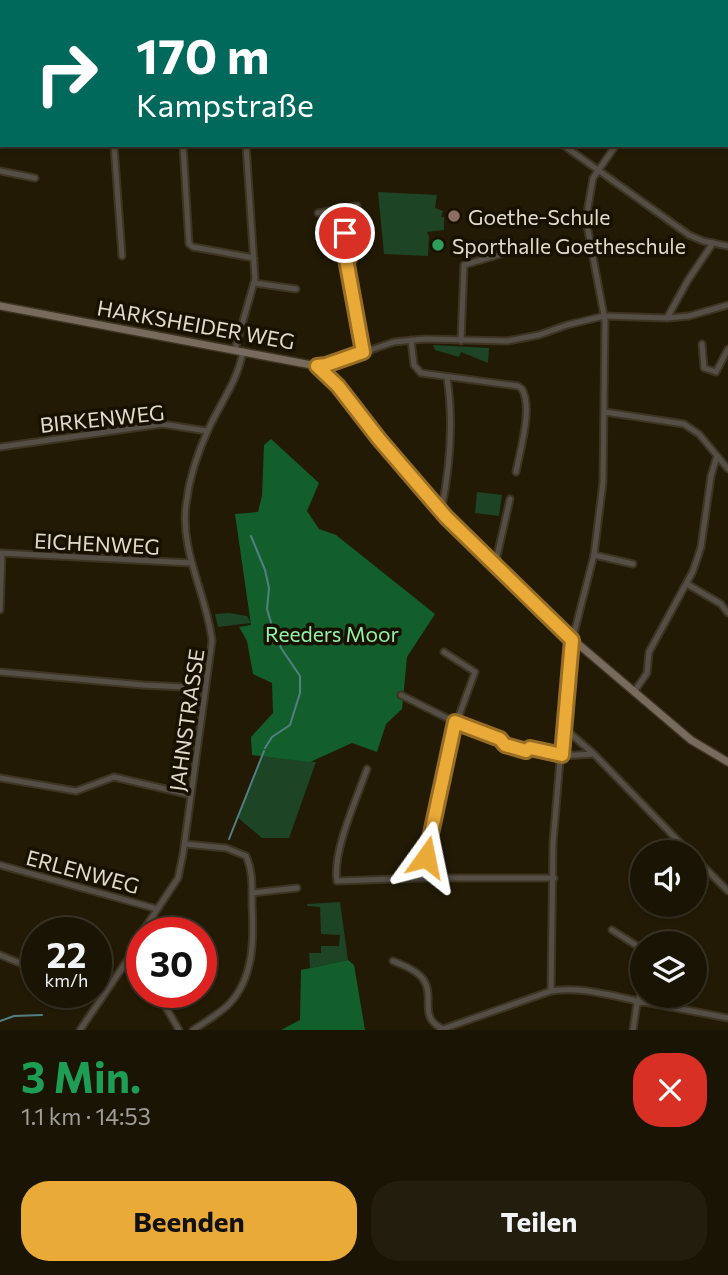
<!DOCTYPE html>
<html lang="de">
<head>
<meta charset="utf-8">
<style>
	body { margin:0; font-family:Commissioner,sans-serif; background:#231d0e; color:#f1f3f6; height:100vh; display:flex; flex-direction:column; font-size:26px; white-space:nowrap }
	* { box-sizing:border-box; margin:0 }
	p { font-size:23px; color:#9f9e9a }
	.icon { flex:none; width:38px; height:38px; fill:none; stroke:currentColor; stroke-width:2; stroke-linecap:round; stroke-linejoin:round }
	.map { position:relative; height:1030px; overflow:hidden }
	.drawer { display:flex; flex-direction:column; background:#1a1404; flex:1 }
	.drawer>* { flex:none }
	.top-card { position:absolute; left:0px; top:0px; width:728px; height:147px; box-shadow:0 2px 5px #0004,0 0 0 2px #383326; background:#00695c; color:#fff; overflow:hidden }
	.fabs { position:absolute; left:630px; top:840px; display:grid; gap:14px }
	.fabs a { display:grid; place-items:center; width:77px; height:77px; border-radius:50%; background:#1a1404; box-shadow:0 2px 5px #0004,0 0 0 2px #383326; font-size:35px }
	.speed { position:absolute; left:21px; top:917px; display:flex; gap:14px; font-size:35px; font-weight:700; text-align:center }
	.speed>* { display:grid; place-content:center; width:91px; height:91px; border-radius:50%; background:#1a1404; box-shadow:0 2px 5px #0004,0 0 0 2px #383326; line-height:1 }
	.speed small { font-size:18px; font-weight:400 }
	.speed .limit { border:10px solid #d22; background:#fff; color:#111 }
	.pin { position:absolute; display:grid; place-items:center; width:60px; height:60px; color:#fff; margin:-30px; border:4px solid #fff; border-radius:50%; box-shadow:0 2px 7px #0007 }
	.me { position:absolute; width:77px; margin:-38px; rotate:12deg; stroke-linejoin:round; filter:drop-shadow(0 0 5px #0008) }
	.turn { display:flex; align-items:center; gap:24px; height:147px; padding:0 21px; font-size:32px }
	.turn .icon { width:91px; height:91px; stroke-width:2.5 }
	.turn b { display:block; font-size:49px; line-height:60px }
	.round { display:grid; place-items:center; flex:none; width:74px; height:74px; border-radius:28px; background:#231d0e }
	.head { display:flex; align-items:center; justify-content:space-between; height:119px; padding:0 21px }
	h1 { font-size:42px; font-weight:700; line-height:52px; color:#1e9e55 }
	.action { display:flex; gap:14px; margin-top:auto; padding:14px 21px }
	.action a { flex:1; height:80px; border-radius:28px; background:#eaaa38; color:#111; font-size:28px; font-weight:700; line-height:80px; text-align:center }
	.action a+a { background:#231d0e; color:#f1f3f6 }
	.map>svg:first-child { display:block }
	.green { fill:#1c4425 }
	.forest { fill:#135f2b }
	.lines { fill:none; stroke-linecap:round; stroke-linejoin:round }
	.stream { stroke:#527f84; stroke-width:2 }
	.street-casing { stroke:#3d3521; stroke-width:9 }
	.secondary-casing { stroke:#3d3521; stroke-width:10 }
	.street { stroke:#554e46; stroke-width:5 }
	.secondary { stroke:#776b5e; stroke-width:7 }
	.route-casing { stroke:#986e24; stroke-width:18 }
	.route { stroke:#eaaa38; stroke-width:12 }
	.education-dot { fill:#8d6e63; stroke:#191100; stroke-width:2.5 }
	.leisure-dot { fill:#2e9e5b; stroke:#191100; stroke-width:2.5 }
	.labels { text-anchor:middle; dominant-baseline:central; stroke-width:7; stroke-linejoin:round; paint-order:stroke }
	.poi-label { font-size:21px; fill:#e1dbce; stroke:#191100; text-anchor:start }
	.street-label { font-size:21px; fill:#e1dbce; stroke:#191100 }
	.park-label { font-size:21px; fill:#92f2a4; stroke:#191100 }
</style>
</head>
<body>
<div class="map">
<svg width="728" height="1030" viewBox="0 0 728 1030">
	<rect width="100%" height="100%" fill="#221a05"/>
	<g class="green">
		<path d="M378,192L437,195L435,208L443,211L441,217H444V230L427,232L429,236L428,256L384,254Z"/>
		<path d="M433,345L489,348L488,363L461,352L459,357L435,350Z"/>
		<path d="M477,492L502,495L499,516L475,513Z"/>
		<path d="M229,613L247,616L251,623L218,627L215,614Z"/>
		<path d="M262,756L316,762L289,838H262L237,817Z"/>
		<path d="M340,902L348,960L310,968L309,953H321V946H339L340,935L321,934L320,907L307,906V904Z"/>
	</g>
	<g class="forest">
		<path d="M271,439L319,483L307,511L319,529L336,535L435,614L407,657L402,709L386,724L377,752L352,743L310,762L252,755L251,737L273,713L272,683L253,674L247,641L239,627L251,625L235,514L258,512L262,496L264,445Z"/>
		<path d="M348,960L354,965L365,1030H281L300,1020L301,970Z"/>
	</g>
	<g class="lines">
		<g class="stream">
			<path d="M251,536L265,570L269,588L267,609L272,626L281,648L300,676V693L290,725L272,737L265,748"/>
			<path d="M229,839L264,751"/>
			<path d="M0,1021L14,1016L42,1015"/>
		</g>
		<defs>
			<g id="street">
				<path d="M287,0L311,2"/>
				<path d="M10,2V0"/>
				<path d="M125,2V0"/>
				<path d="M279,2V0"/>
				<path d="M362,2V0"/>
				<path d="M422,2V0"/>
				<path d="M553,2L556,0"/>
				<path d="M714,2L715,0"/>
				<path d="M0,50H2"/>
				<path d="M0,111L2,99"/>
				<path d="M0,118H2"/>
				<path d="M726,133L728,135"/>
				<path d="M114,145L122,256"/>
				<path d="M183,145L189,244L193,247L254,258"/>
				<path d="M563,145L689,235L703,241L728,246"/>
				<path d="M0,171L35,178"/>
				<path d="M341,209L350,258L346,259L363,352"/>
				<path d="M334,210L342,259H346"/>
				<path d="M318,213L357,206"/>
				<path d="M254,283L296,289"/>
				<path d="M667,318L688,280L713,243"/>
				<path d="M411,340L414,365L421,373L518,386L522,389C533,408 520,450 516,472"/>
				<path d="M461,341L464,265L504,253"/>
				<path d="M702,344L704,368L716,372L728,349"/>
				<path d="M235,349L255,279L246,145"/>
				<path d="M317,366L326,365L394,342L425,339L507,341L539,335L567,325L604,316L667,318L689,316L728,305"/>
				<path d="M605,412L684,424L699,434L728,469"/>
				<path d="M0,447L162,424L207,431"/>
				<path d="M441,512C450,468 454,423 447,378"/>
				<path d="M0,553L192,563"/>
				<path d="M594,555L633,564"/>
				<path d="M495,565L510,499"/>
				<path d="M687,584L721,604L728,613"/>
				<path d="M0,610L2,553"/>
				<path d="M0,672L143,685L205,688"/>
				<path d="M634,692L647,673L649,652L693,571L701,547L711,476L717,456"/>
				<path d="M401,695L455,722L500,739L505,745L526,751L530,748L559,756L594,754"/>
				<path d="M564,728L594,754L689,852"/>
				<path d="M367,769C357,798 332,852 337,881L422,878H554"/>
				<path d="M0,778L76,791L114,777L191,795"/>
				<path d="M185,844L226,848L246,856C253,871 252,888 252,905C254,939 254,978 229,1004C219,1014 205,1022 193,1030"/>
				<path d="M695,858L728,891"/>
				<path d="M0,865L157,909"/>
				<path d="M422,878L450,740L475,672L444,652"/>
				<path d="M252,893L297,888"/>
				<path d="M612,930L642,949"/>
				<path d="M0,955L37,970"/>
				<path d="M393,961C403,965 416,970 423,979C436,997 417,1017 443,1029"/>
				<path d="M142,967L135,949L137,940L178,878L183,854L212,641C207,595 180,552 186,505C189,480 198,451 209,428C221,402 238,380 243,351"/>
				<path d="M551,991L553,843L569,653L594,555L603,482L605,321L587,225L588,207L593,178L616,145"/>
				<path d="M157,992L179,1030"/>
				<path d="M80,1030L135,949"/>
				<path d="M440,1030L551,991C580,987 605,994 633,1000L637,1003L644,1002L728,1018"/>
				<path d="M633,1030L637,1003L642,992"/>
			</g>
			<path id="secondary" d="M0,306L317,366L338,386L379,439L446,517L564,632L691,740L728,762"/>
		</defs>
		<use href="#street" class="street-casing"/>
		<use href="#secondary" class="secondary-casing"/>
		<use href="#street" class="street"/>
		<use href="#secondary" class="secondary"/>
	</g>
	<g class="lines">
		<defs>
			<path id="route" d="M345,233L349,258L346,259L363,352L326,365L317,366L338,386L379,439L446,517L572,640L562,755L530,748L526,751L505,745L500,739L455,722L426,857"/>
		</defs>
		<use href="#route" class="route-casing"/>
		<use href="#route" class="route"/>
	</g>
	<circle class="education-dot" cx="454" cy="216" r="7"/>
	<circle class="leisure-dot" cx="438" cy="245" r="7"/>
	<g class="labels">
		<g class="poi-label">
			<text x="468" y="216">Goethe-Schule</text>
			<text x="452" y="245">Sporthalle Goetheschule</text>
		</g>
		<g class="street-label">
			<text transform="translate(196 324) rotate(10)">HARKSHEIDER WEG</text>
			<text transform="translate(102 418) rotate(-6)">BIRKENWEG</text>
			<text transform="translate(97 543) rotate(3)">EICHENWEG</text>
			<text transform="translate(186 720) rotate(-82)">JAHNSTRASSE</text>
			<text transform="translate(83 871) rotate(15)">ERLENWEG</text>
		</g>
		<g class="park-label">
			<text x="332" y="633">Reeders Moor</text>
		</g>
	</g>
</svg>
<div class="fabs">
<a><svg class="icon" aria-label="sound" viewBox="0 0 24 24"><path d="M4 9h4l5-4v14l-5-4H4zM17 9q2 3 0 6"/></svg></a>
<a><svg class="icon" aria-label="layers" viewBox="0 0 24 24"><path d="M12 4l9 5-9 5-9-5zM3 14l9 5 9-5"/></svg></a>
</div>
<div class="speed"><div>22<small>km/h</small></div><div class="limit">30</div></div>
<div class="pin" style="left:345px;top:233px;background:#d93025"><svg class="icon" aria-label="arrive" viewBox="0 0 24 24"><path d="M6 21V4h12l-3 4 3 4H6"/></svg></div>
<svg class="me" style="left:426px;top:857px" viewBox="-20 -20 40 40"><path d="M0-17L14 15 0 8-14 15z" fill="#eaaa38" stroke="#fff" stroke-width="4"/></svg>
<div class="top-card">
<div class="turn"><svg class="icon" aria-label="right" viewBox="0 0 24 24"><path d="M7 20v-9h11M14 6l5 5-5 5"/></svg><div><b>170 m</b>Kampstraße</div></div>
</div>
</div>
<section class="drawer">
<div class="head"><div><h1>3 Min.</h1><p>1.1 km · 14:53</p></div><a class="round" style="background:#d93025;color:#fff"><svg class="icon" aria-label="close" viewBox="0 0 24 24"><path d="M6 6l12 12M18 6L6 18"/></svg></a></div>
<div class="action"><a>Beenden</a><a>Teilen</a></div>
</section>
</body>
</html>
